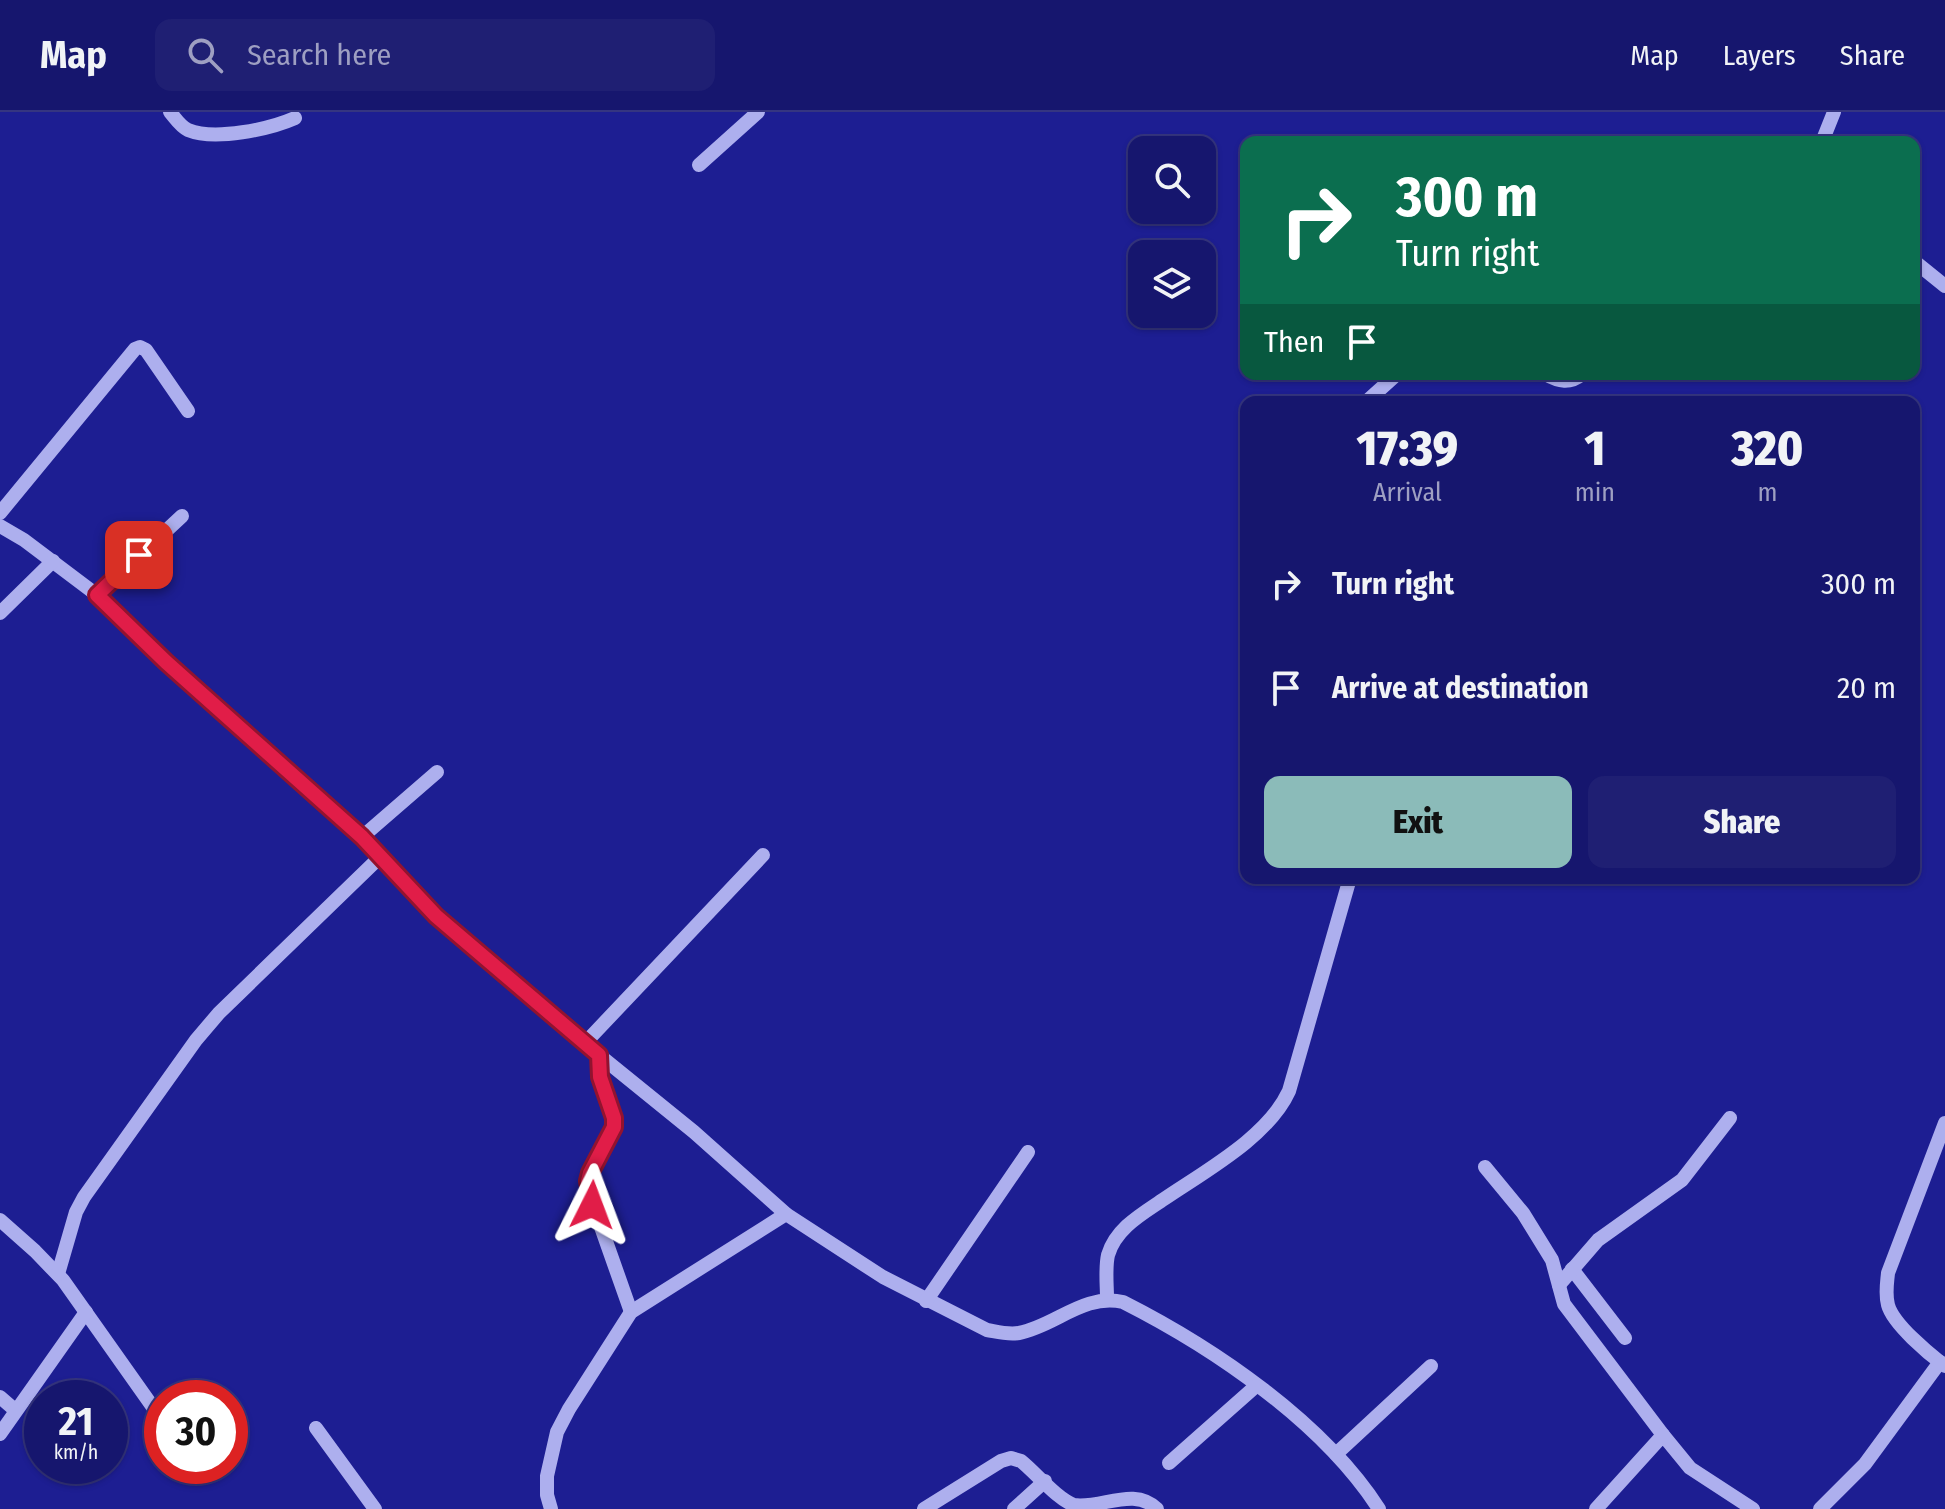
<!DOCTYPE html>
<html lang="en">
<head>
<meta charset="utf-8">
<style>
	body { margin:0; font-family:"Fira Sans Condensed",sans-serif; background:#1f1f73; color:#f1f3f6; height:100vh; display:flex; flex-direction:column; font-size:30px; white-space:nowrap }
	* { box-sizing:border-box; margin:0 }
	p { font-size:26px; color:#9e9fc2 }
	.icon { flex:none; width:44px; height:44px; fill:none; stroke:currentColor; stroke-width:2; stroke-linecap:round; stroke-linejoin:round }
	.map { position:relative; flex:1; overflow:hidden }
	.drawer { position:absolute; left:1240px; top:284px; width:680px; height:488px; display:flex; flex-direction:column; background:#16166e; border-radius:16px; box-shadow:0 2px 6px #0004,0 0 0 2px #353581 }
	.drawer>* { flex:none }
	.banner { position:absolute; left:1240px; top:24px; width:680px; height:244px; border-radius:16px; box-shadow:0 2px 6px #0004,0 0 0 2px #353581; background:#0b6e4f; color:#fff; overflow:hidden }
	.fabs { position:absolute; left:1128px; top:24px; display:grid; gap:16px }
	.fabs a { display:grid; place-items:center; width:88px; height:88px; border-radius:16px; background:#16166e; box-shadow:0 2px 6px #0004,0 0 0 2px #353581; font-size:40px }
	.speed { position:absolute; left:24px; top:1268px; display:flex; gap:16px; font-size:40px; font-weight:700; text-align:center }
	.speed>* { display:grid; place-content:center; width:104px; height:104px; border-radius:50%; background:#16166e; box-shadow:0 2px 6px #0004,0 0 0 2px #353581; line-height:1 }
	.speed small { font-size:20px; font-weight:400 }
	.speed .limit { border:12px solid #d22; background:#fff; color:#111 }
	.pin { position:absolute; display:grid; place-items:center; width:68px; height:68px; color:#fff; margin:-34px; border-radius:16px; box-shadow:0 4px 12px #0006 }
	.me { position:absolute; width:88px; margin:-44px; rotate:3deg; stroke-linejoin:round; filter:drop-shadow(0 0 6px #0008) }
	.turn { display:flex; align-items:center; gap:28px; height:168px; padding:0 24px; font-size:36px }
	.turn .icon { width:104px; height:104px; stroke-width:2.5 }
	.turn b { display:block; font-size:56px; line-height:68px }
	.then { display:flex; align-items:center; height:76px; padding:0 24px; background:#0003; gap:16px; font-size:30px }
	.eta { display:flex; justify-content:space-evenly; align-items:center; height:136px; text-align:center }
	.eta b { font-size:48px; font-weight:800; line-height:56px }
	.primary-button { display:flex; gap:16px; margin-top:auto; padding:16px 24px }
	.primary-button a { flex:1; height:92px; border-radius:16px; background:#8bbbb9; color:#111; font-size:32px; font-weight:800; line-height:92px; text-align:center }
	.primary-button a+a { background:#1f1f73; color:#f1f3f6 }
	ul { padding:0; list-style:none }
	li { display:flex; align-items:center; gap:24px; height:104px; padding:0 24px }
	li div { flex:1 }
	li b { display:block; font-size:30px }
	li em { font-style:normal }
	header { display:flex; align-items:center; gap:48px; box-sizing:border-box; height:112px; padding:0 40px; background:#16166e; border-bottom:2px solid #353581 }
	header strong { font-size:38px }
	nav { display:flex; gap:44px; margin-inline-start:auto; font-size:28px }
	.search { width:560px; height:72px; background:#1f1f73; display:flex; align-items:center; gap:20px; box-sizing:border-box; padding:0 28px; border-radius:16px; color:#9e9fc2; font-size:30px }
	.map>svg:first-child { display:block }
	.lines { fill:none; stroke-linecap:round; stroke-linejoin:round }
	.minor { stroke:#adafee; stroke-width:14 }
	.route-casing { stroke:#92132f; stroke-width:20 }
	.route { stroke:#e11d48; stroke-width:14 }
</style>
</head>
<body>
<header>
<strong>Map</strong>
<div class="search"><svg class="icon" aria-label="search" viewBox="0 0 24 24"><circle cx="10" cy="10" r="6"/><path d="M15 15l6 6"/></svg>Search here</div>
<nav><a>Map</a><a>Layers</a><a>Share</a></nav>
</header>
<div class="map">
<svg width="1945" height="1397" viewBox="0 0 1945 1397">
	<rect width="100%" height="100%" fill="#1d1e92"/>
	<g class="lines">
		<g class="minor">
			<path d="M170,0C176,7 180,14 188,18C215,29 270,17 295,6"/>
			<path d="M1822,30L1834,0"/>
			<path d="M699,53L758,0"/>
			<path d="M1914,149L1945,174"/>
			<path d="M1545,262C1559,270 1570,272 1582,262"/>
			<path d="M1366,290L1397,262"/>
			<path d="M0,401L135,237L140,235L146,238L188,299"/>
			<path d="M0,414L24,428L97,483L166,550L362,725L436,804L546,900L694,1020L786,1102L883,1165L987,1218C998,1220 1008,1223 1019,1221C1055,1214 1084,1181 1123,1190C1214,1236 1323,1310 1379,1397"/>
			<path d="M97,483L182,404"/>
			<path d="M0,501L53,449"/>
			<path d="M362,725L437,660"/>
			<path d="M585,931L763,743"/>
			<path d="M599,943L600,965L614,1006V1015L590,1061L589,1081L631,1200"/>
			<path d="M1945,1011L1888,1161C1887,1172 1885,1182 1888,1193C1893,1212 1929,1242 1945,1254"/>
			<path d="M1485,1055L1523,1101L1552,1148L1564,1192L1663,1323"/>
			<path d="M0,1108L35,1139L63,1168L162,1308"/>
			<path d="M1572,1157L1625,1226"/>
			<path d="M58,1162L76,1100L84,1085L196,928L219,901L380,745"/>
			<path d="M1559,1173L1598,1128L1682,1068L1730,1006"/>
			<path d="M1107,1186C1107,1173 1105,1156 1108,1143C1116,1116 1142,1102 1164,1087C1205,1059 1268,1025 1289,979L1350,766"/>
			<path d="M926,1189L1028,1040"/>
			<path d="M0,1285L15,1298"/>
			<path d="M316,1316L375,1397"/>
			<path d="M0,1322L86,1200"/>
			<path d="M1336,1342L1431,1254"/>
			<path d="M1169,1351L1256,1274"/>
			<path d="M551,1397L547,1383V1364L557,1320L569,1297L631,1200L786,1102"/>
			<path d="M924,1397L1001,1349L1011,1346L1021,1349C1036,1361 1057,1387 1074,1393C1102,1397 1134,1374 1157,1397"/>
			<path d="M1014,1397L1045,1369"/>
			<path d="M1596,1397L1663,1323L1690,1356L1753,1397"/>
			<path d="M1820,1397L1865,1352L1940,1250"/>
		</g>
	</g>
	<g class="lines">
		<defs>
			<path id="route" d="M139,443L97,483L166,550L362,725L436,804L599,943L600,965L614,1006V1015L590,1061L588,1069L592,1093"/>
		</defs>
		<use href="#route" class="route-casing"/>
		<use href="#route" class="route"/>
	</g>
</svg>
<div class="fabs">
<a><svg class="icon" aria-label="search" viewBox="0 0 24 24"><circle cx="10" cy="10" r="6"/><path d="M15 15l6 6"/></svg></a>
<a><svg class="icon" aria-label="layers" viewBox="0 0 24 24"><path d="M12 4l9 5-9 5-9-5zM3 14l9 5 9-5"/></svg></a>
</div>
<div class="speed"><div>21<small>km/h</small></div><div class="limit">30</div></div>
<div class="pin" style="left:139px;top:443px;background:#d93025"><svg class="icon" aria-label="arrive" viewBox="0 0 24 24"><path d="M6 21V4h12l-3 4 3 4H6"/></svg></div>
<svg class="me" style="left:592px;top:1093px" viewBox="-20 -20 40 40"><path d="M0-17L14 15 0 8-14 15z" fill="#e11d48" stroke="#fff" stroke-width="4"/></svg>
<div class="banner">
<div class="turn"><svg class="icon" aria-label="right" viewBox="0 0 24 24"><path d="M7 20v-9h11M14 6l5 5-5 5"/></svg><div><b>300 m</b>Turn right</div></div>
<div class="then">Then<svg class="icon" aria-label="arrive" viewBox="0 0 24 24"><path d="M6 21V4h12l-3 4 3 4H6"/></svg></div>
</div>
<section class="drawer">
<div class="eta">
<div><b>17:39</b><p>Arrival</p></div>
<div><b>1</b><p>min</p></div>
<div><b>320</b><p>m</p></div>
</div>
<ul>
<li><svg class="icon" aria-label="right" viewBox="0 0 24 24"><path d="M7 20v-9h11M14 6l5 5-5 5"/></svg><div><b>Turn right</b></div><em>300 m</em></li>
<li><svg class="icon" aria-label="arrive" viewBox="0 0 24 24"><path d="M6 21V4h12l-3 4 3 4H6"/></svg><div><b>Arrive at destination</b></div><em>20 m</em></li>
</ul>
<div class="primary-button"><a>Exit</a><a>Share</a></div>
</section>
</div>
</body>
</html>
